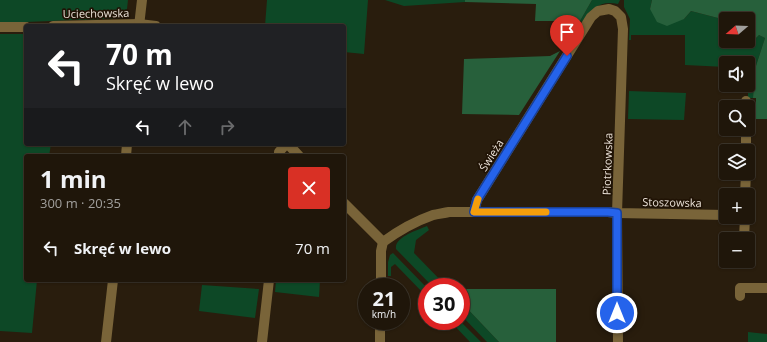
<!DOCTYPE html>
<html lang="pl">
<head>
<meta charset="utf-8">
<style>
	body { margin:0; font-family:"Open Sans",sans-serif; background:#2c2318; color:#f1f3f6; height:100vh; display:flex; flex-direction:column; font-size:15px; white-space:nowrap }
	* { box-sizing:border-box; margin:0 }
	p { font-size:13px; color:#a19f9c }
	.icon { flex:none; width:22px; height:22px; fill:none; stroke:currentColor; stroke-width:2; stroke-linecap:round; stroke-linejoin:round }
	.map { position:relative; flex:1; overflow:hidden }
	.panel { position:absolute; left:24px; top:154px; width:322px; height:128px; display:flex; flex-direction:column; background:#1f160a; border-radius:4px; box-shadow:0 1px 3px #0004,0 0 0 1px #3c352b }
	.panel>* { flex:none }
	.banner { position:absolute; left:24px; top:24px; width:322px; height:122px; border-radius:4px; box-shadow:0 1px 3px #0004,0 0 0 1px #3c352b; background:#202124; color:#fff; overflow:hidden }
	.needle { width:26px; rotate:251deg }
	.fabs { position:absolute; left:719px; top:12px; display:grid; gap:8px }
	.fabs a { display:grid; place-items:center; width:36px; height:36px; border-radius:4px; background:#1f160a; box-shadow:0 1px 3px #0004,0 0 0 1px #3c352b; font-size:20px }
	.speed { position:absolute; left:358px; top:278px; display:flex; gap:8px; font-size:20px; font-weight:700; text-align:center }
	.speed>* { display:grid; place-content:center; width:52px; height:52px; border-radius:50%; background:#1f160a; box-shadow:0 1px 3px #0004,0 0 0 1px #3c352b; line-height:1 }
	.speed small { font-size:10px; font-weight:400 }
	.speed .limit { border:6px solid #d22; background:#fff; color:#111 }
	.pin { position:absolute; display:grid; place-items:center; width:34px; height:34px; color:#fff; margin:-41px -17px; border-radius:50% 50% 50% 0; rotate:-45deg; box-shadow:0 0 4px #0007 }
	.pin .icon { rotate:45deg }
	.me { position:absolute; width:44px; margin:-22px; rotate:0deg; stroke-linejoin:round; filter:drop-shadow(0 0 3px #0008) }
	.turn { display:flex; align-items:center; gap:14px; height:84px; padding:0 16px; font-size:18px }
	.turn .icon { width:52px; height:52px; stroke-width:2.5 }
	.turn b { display:block; font-size:28px; line-height:34px }
	.lanes { display:flex; align-items:center; height:38px; padding:0 16px; background:#0003; justify-content:center; gap:20px; direction:ltr }
	.lanes .off { opacity:.35 }
	.round { display:grid; place-items:center; flex:none; width:42px; height:42px; border-radius:4px; background:#2c2318 }
	.head { display:flex; align-items:center; justify-content:space-between; height:68px; padding:0 16px }
	h1 { font-size:24px; font-weight:700; line-height:30px }
	ul { padding:0; list-style:none }
	li { display:flex; align-items:center; gap:12px; height:52px; padding:0 16px }
	li div { flex:1 }
	li b { display:block; font-size:15px }
	li em { font-style:normal }
	.map>svg:first-child { display:block }
	.green { fill:#0d4826 }
	.forest { fill:#27603b }
	.lines { fill:none; stroke-linecap:round; stroke-linejoin:round }
	.minor { stroke:#796439; stroke-width:10 }
	.route-casing { stroke:#184099; stroke-width:10 }
	.route { stroke:#2563eb; stroke-width:7 }
	.slow { stroke:#f59e0b; stroke-width:7 }
	.labels { text-anchor:middle; dominant-baseline:central; stroke-width:3.5; stroke-linejoin:round; paint-order:stroke }
	.street-label { font-size:11px; fill:#ebe2d8; stroke:#201305 }
</style>
</head>
<body>
<div class="map">
<svg width="767" height="342" viewBox="0 0 767 342">
	<rect width="100%" height="100%" fill="#291d0d"/>
	<g class="green">
		<path d="M0,0H128L126,18L0,23Z"/>
		<path d="M267,0H368L364,54L344,52V26H265Z"/>
		<path d="M385,0H465V2L404,6Z"/>
		<path d="M592,0H620L618,4C600,0 591,9 582,22L580,21Z"/>
		<path d="M624,0H652L650,9L684,19L691,11L718,18L726,19V41H753L759,35L765,38L755,69L753,98H748V63H726V67L685,65V35H631V40H629L630,19L624,7Z"/>
		<path d="M0,34H26V144H51L49,156H26V280H37L32,333L0,331Z"/>
		<path d="M629,91L686,93L684,120L628,119Z"/>
		<path d="M427,226L429,230L416,240L414,253L447,287H433L396,249C394,237 418,230 427,226Z"/>
		<path d="M393,253L427,288V297L395,264L391,267V276H388V262L390,255Z"/>
		<path d="M276,280H320L319,297L275,292Z"/>
		<path d="M202,285L259,289L255,318L199,311Z"/>
		<path d="M461,302L499,342H487L461,315Z"/>
		<path d="M450,321H460L481,342H470Z"/>
		<path d="M748,332L767,334V342H748Z"/>
	</g>
	<g class="forest">
		<path d="M465,0H592L580,21H535L536,4L465,2Z"/>
		<path d="M652,0H767V119H756V98H753L755,69L765,38L759,35L753,41L748,40V19L718,18L691,11L684,19L667,26L657,22L650,9Z"/>
		<path d="M560,51L519,115L462,114L464,59L550,56Z"/>
		<path d="M461,288L462,289H556V342H499L461,302Z"/>
	</g>
	<g class="lines">
		<g class="minor">
			<path d="M53,26L139,24L156,26"/>
			<path d="M139,26L142,0"/>
			<path d="M0,27H26"/>
			<path d="M746,107V101"/>
			<path d="M288,144L299,156"/>
			<path d="M746,151V129"/>
			<path d="M126,156L127,144"/>
			<path d="M279,156V152L286,144"/>
			<path d="M745,195L746,173"/>
			<path d="M344,203L383,242"/>
			<path d="M474,212L477,200L591,17L598,11L609,9L615,11L621,17L623,29L617,213L618,342"/>
			<path d="M744,239L745,217"/>
			<path d="M381,287V251L383,242C398,231 416,221 433,215C438,214 444,213 449,212H608L617,213L726,215"/>
			<path d="M740,296V288H767"/>
			<path d="M106,342L113,280"/>
			<path d="M262,342L269,280"/>
			<path d="M380,342V321"/>
		</g>
	</g>
	<g class="lines">
		<defs>
			<path id="route" d="M567,56L477,200L474,212H608L617,213V313"/>
		</defs>
		<use href="#route" class="route-casing"/>
		<use href="#route" class="route"/>
		<path class="slow" d="M478,199L474,212H546"/>
	</g>
	<g class="labels">
		<g class="street-label">
			<text transform="translate(96 13) rotate(-1)">Uciechowska</text>
			<text transform="translate(491 155) rotate(-58)">Świeża</text>
			<text transform="translate(607 164) rotate(-88)">Piotrkowska</text>
			<text transform="translate(672 202) rotate(1)">Stoszowska</text>
		</g>
	</g>
</svg>
<div class="fabs">
<a><svg class="needle" viewBox="-14 -14 28 28"><path d="M0-13l5 13h-10z" fill="#e53935"/><path d="M0 13l5-13h-10z" fill="#a19f9c"/></svg></a>
<a><svg class="icon" aria-label="sound" viewBox="0 0 24 24"><path d="M4 9h4l5-4v14l-5-4H4zM17 9q2 3 0 6"/></svg></a>
<a><svg class="icon" aria-label="search" viewBox="0 0 24 24"><circle cx="10" cy="10" r="6"/><path d="M15 15l6 6"/></svg></a>
<a><svg class="icon" aria-label="layers" viewBox="0 0 24 24"><path d="M12 4l9 5-9 5-9-5zM3 14l9 5 9-5"/></svg></a>
<a>+</a>
<a>−</a>
</div>
<div class="speed"><div>21<small>km/h</small></div><div class="limit">30</div></div>
<div class="pin" style="left:567px;top:56px;background:#d93025"><svg class="icon" aria-label="arrive" viewBox="0 0 24 24"><path d="M6 21V4h12l-3 4 3 4H6"/></svg></div>
<svg class="me" style="left:617px;top:313px" viewBox="-20 -20 40 40"><circle r="17" fill="#2563eb" stroke="#fff" stroke-width="3"/><path d="M0-11L8 9 0 5-8 9z" fill="#fff"/></svg>
<div class="banner">
<div class="turn"><svg class="icon" aria-label="left" viewBox="0 0 24 24"><path d="M17 20v-9H6M10 6l-5 5 5 5"/></svg><div><b>70 m</b>Skręć w lewo</div></div>
<div class="lanes"><svg class="icon" aria-label="left" viewBox="0 0 24 24"><path d="M17 20v-9H6M10 6l-5 5 5 5"/></svg><svg class="icon off" aria-label="ahead" viewBox="0 0 24 24"><path d="M12 20V5M6 11l6-6 6 6"/></svg><svg class="icon off" aria-label="right" viewBox="0 0 24 24"><path d="M7 20v-9h11M14 6l5 5-5 5"/></svg></div>
</div>
<section class="panel">
<div class="head"><div><h1>1 min</h1><p>300 m · 20:35</p></div><a class="round" style="background:#d93025;color:#fff"><svg class="icon" aria-label="close" viewBox="0 0 24 24"><path d="M6 6l12 12M18 6L6 18"/></svg></a></div>
<ul>
<li><svg class="icon" aria-label="left" viewBox="0 0 24 24"><path d="M17 20v-9H6M10 6l-5 5 5 5"/></svg><div><b>Skręć w lewo</b></div><em>70 m</em></li>
</ul>
</section>
</div>
</body>
</html>
